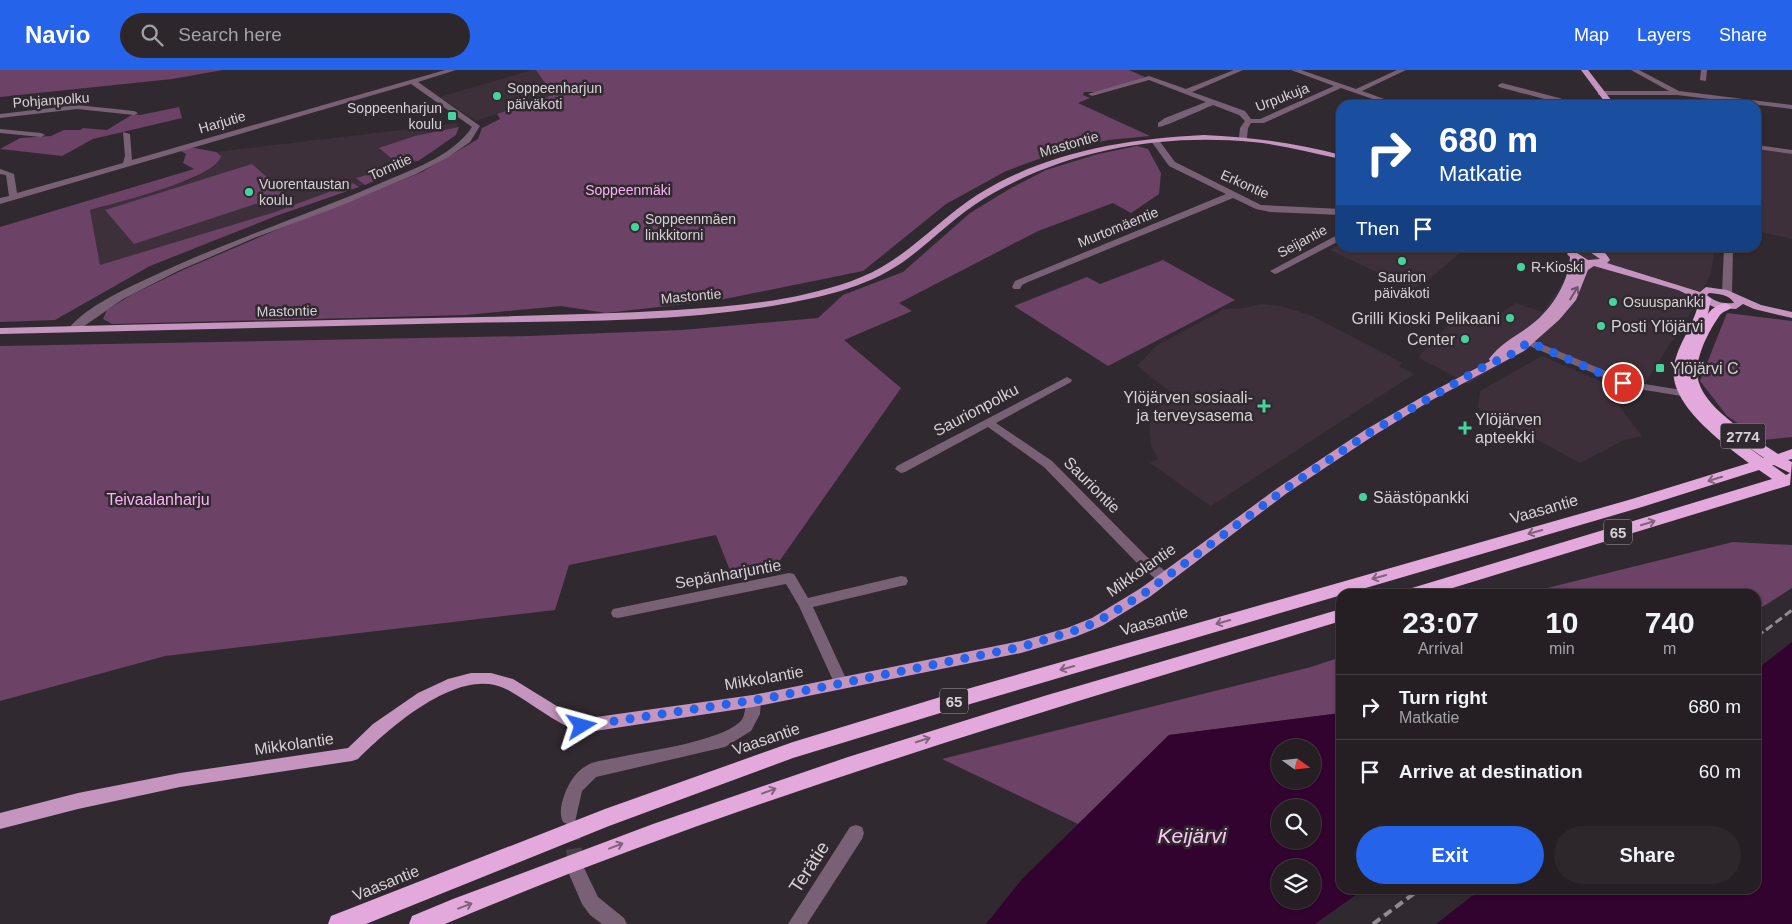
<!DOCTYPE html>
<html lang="en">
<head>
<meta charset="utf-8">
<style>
	body { margin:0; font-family:Arial,sans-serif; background:#2d272c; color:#f1f3f6; height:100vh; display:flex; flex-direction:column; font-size:19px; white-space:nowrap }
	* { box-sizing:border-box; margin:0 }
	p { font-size:16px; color:#a3a2a6 }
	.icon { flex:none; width:28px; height:28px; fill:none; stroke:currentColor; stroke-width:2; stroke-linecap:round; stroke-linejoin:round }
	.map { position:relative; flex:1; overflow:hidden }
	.side { position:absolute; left:1336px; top:519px; width:425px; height:305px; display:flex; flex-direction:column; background:#251f24; border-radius:15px; box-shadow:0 1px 4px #0004,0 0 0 1px #423d41 }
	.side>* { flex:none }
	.guide { position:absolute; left:1336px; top:30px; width:425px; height:152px; border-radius:15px; box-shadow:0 1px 4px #0004,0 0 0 1px #423d41; background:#1a4fa0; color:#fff; overflow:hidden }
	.needle { width:32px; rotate:105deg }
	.buttons { position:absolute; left:1271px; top:669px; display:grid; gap:10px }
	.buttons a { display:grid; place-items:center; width:50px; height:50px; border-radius:50%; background:#251f24; box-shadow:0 1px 4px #0004,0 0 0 1px #423d41; font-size:25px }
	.pin { position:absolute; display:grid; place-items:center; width:42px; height:42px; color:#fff; margin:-21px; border:2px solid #fff; border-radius:50%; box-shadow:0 1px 5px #0007 }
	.me { position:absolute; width:55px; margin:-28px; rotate:82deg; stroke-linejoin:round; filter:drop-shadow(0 0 4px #0008) }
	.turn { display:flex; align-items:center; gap:18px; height:105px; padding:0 20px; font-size:22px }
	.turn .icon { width:65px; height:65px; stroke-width:2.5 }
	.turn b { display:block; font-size:35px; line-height:42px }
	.then { display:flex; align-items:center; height:48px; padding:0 20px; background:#0003; gap:10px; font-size:19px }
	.eta { display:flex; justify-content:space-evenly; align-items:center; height:85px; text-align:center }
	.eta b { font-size:30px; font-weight:700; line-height:35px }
	.button { display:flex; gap:10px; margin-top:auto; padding:10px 20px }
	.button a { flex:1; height:58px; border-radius:30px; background:#2563eb; color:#fff; font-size:20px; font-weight:700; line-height:58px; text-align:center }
	.button a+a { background:#2d272c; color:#f1f3f6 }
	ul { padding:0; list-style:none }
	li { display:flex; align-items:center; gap:15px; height:65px; padding:0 20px; border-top:1px solid #423d41 }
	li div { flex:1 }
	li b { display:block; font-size:19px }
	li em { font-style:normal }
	header { display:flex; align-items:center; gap:30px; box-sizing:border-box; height:70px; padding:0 25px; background:#2563eb; color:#fff }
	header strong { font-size:24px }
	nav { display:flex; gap:28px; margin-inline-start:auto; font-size:18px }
	.search { width:350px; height:45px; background:#2d272c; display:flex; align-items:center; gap:12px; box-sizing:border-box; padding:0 18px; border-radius:28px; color:#a3a2a6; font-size:19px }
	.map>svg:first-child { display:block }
	.built { fill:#3d303b }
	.green { fill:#6c4267 }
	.water { fill:#330330; fill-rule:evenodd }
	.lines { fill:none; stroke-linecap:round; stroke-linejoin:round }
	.minor-tunnel { stroke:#4a4249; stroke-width:16; stroke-dasharray:16 8; stroke-linecap:butt }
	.minor { fill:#796175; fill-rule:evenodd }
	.major { fill:#c595bf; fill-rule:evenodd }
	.highway { fill:#e3a9dc; fill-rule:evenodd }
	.rail-far1 { stroke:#918b90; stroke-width:3; stroke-dasharray:8 4; stroke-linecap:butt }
	.rail { stroke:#918b90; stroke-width:4; stroke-dasharray:9 5; stroke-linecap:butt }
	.oneway { stroke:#6c5469 }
	.oneway2 { stroke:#81637d }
	.route { stroke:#2563eb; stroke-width:9; stroke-dasharray:0 16.2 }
	.poi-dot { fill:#46d49e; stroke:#312930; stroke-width:2 }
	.labels { text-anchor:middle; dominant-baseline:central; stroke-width:5; stroke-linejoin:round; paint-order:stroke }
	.far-poi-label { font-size:14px; fill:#d6d1d5; stroke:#312930; text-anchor:start }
	.far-street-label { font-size:14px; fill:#d6d1d5; stroke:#312930 }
	.far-park-label { font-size:14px; fill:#ffb1f6; stroke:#312930 }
	.shield { fill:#312930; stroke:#a49fa4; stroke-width:1 }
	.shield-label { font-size:15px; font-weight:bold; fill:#d6d1d5 }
	.poi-label { font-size:16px; fill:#d6d1d5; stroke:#312930; text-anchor:start }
	.street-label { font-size:16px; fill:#d6d1d5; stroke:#312930 }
	.park-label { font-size:16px; fill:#ffb1f6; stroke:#312930 }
	.near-street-label { font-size:19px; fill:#d6d1d5; stroke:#312930 }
	.near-water-label { font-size:21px; font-style:italic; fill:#f8c9f2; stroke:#312930 }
</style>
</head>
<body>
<header>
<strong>Navio</strong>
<div class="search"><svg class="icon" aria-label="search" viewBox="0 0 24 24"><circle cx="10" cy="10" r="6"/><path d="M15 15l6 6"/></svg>Search here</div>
<nav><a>Map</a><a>Layers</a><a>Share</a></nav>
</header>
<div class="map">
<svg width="1792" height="854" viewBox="0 0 1792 854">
	<rect width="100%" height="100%" fill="#312930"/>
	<g class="built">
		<path d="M532,0H536L553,25L476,51L440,27Z"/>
		<path d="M458,53L456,65L433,82L407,97L359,117L276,146L275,142L100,195L90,140L193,109L216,94L221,86L216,82Z"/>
		<path d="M1756,79L1792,84V169L1756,161Z"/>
		<path d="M1341,174V178H1453L1462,181L1427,211L1412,219L1330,180Z"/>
		<path d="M1576,178H1715L1711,203L1693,239L1639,322L1531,277L1468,314L1418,287L1453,250L1480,257L1516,233L1543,242L1571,200L1572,187Z"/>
		<path d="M1261,234L1280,236L1310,245L1403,293L1399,296L1414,304L1211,436L1150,393L1158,389L1151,376L1149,351L1154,342L1174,325L1137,296L1156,276L1224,239L1245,238Z"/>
		<path d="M1542,286L1600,311L1642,366L1624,370L1580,393L1478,338L1480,321Z"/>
	</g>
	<g class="green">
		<path d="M0,0H223L172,9L0,27Z"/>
		<path d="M536,0H1129L1145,7L1100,22H1084L1083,25L1090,28L1078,33L1150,66L1108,70L1061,81L1006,101L946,134L863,201L720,230L606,243L561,236L466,245L112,254L103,249L107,240L131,225L183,200L281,158L422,102L478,69L482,58L500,49L497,44L553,25Z"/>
		<path d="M179,37L182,48L93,69L62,86L0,79L20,68L51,66L64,60H80L83,58L107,60L133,44L140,45Z"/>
		<path d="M459,57L456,65L418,91L391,88L379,78L415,66Z"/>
		<path d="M1137,76L1148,79L1161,103L1159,124L1131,143L1113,133L1038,161L899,233L912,241L844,270L901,318L776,496L731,503L716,465L569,495L555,540L165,586L0,631V276L529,266L682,260L818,248L843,225L903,202L970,143L1011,118L1046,100L1098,84Z"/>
		<path d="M189,77L216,82L221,86C216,109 114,133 90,140L100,195L275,142L353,113L359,117L276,146L150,196L55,250L0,252V157L194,99L183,93L186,84L179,80Z"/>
		<path d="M252,94L286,124L134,174L105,140Z"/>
		<path d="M396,97H407L365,115L356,108Z"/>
		<path d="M1163,190L1235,230L1108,296L1014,236L1087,207L1100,214Z"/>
		<path d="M1727,243L1792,251V367L1763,370L1727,346L1700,311Z"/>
		<path d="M1733,472L1792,475V518L1756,541V524H1523Z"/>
		<path d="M1341,587V643L1169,665L1078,754L942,689L1311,597Z"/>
	</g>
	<g class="water">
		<path d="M1792,572V854H1436L1481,819H1756V600Z"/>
		<path d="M1341,643V819H1364L1315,854H986L1022,809L1169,665ZM1280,678H1312V710H1280ZM1280,738H1312V770H1280ZM1280,798H1312V830H1280Z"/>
	</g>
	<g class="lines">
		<path class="minor-tunnel" d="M570,755L577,799"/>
		<g class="minor">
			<path d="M445,0H456L418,12L480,56L470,72L447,88L416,104L340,136L254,168L178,201L123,229L77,261L73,262L68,259C87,236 125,219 151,207C229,170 311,144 390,109C419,97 454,84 472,57L411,14L0,134V128L9,126L6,105L0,104V99L14,104L17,123L123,93L125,86L123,62L130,64L132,90Z"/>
			<path d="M1234,0H1243L1192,22L1245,41L1251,49H1260L1334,16L1291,0H1301L1356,19L1397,0H1406L1362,21L1401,35H1390L1341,18L1264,53H1251L1248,58L1247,68L1243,70L1239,68L1240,58L1245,51L1239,45L1213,35C1203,39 1165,57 1158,57V53L1165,48L1206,32L1149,10L1092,26L1088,24L1149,6L1186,19Z"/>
			<path d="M1631,0H1639L1679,21L1792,35V39L1677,25H1598V21H1669Z"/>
			<path d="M1701,0H1707L1706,11L1700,10Z"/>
			<path d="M1502,13L1578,33L1579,35H1567L1499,17L1498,15Z"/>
			<path d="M77,35L134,41L138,43L134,45L77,39L0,48V44Z"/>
			<path d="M0,59L41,63L45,65L41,67L0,63Z"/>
			<path d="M1152,69H1158L1175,92L1261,135L1341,139V145L1270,142L1256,139L1233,128L1028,212L1022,215L1020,219H1014L1012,217L1015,211L1226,124L1169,96L1151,71Z"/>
			<path d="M1756,75L1792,80V84L1756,79Z"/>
			<path d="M1341,163V170L1278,203L1275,204L1270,201Z"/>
			<path d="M1724,178H1733L1732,223L1727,226L1722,223Z"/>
			<path d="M1520,265L1632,312L1694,322L1700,325L1694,328L1626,317L1516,270V266Z"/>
			<path d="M1067,307L1072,310L1071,312L996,353L1052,391L1146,486L1169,504L1171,508L1169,512H1159L1136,492L1044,397L988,357L905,402L901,403L895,399L897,396Z"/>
			<path d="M789,503L794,504L808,528L901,506L906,507L908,511L906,515L901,516L813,537L848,613L846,617L841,619L836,617L799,536L786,514L618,548L613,547L611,543L613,539L618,538Z"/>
			<path d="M753,625L758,626L761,631L760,644L751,661L725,677L596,707L582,721L575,752L569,755L563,752C559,744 561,735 564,726C568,715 574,703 586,696C593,691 606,690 615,688C646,681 718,672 740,652C747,645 744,634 748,626Z"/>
			<path d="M856,755L862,757L864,763L862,769L807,854H788L850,757Z"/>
			<path d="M578,796L584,798L598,827L624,848L627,854H602L590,845L582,834L569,804L572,798Z"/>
		</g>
		<g class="major">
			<path d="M1581,0H1588L1615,35H1607Z"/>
			<path d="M1204,65C1251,67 1295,73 1341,85V89C1312,83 1283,75 1253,72C1161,63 1064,80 985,128C955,146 931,172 903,192C864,219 817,228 772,236C669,253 563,251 459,253C306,257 153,260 0,264V258C161,254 321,250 482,247C546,245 611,244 676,240C719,237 763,234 806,224C836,217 867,208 893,190C922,171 947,144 977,125C1046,82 1124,69 1204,65Z"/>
			<path d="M1572,178C1587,178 1602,174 1610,190L1607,193L1700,222L1706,217L1727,220L1761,235L1792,242V248L1754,239L1743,234L1736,239L1716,238L1678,220L1594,196L1588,200L1576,230L1559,250L1524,281L1430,331L1373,366L1287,423L1151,526L1102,556L1075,567L1021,583L753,637L582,663C554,653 532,633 506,619C459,595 388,659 358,689L352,691L180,717L78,739L0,759V743L78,723L180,703L348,678L373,654L418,623L448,609L471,603H491L513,609L573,646L582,649L753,625L1021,571L1067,558L1092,548L1141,518L1279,417L1365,360L1422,327L1490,291L1489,289C1499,275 1514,267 1527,258C1550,242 1568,215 1570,187L1567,184ZM1579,181L1590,182L1600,189L1588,190L1577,183ZM1579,193L1584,194L1578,203ZM1709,223C1718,224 1729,224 1734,233C1723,234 1715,232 1707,225Z"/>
		</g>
		<g class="highway">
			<path d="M1705,225L1711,229L1708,244C1713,237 1718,235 1726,233L1732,237C1728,241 1723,241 1720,245C1708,262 1692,292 1699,313C1708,341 1754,368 1778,384L1792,379V389L1788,390L1792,392L1790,415L1433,524H1404L1406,520L1412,518L1772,409L1759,400L1642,437L960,637L793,688L609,756L366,854H328L331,846L605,739L793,672L960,621L1632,429L1749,393C1723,373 1668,334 1674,297C1677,273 1696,254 1699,229ZM1737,369L1764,388H1763ZM1772,395H1774L1790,403L1786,405Z"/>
			<path d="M1341,539V551C1040,643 736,731 445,854H409L412,846L453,829L653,754L848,687L1044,626Z"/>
		</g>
		<path class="rail-far1" d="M1766,560L1792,540"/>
		<g class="rail">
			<path d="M1756,567L1767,558"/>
			<path d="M1373,854L1420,819"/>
		</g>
	</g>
	<defs><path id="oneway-shaft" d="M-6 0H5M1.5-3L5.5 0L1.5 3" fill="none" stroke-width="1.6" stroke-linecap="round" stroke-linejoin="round" transform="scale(1.25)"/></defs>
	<use class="oneway" href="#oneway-shaft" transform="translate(1574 223) rotate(-59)"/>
	<g class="oneway2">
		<use href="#oneway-shaft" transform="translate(1715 409) rotate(163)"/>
		<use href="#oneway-shaft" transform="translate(1648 453) rotate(-17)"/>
		<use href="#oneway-shaft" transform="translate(1535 462) rotate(164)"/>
		<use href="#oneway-shaft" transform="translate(1379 507) rotate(164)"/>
		<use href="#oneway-shaft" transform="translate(1223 552) rotate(164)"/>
		<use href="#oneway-shaft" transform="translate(1067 598) rotate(164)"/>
		<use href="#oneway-shaft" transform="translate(923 670) rotate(-18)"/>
		<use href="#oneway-shaft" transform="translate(769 721) rotate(-20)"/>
		<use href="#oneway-shaft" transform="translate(616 776) rotate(-21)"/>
		<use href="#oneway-shaft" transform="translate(465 836) rotate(-21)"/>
	</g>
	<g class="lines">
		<path class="route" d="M582,656L768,628L1021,577L1083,558L1109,545L1146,522L1284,420L1369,363L1492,292L1504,289L1529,272L1623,313"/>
	</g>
	<g class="poi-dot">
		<circle cx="497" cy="26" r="5"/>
		<rect x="447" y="41" width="10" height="10" rx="2.5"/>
		<circle cx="249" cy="122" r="5"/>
		<circle cx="635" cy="157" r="5"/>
		<circle cx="1402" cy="191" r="5"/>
		<circle cx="1521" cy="197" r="5"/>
		<circle cx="1613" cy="232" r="5"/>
		<circle cx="1510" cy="248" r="5"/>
		<circle cx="1601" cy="256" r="5"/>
		<circle cx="1465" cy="269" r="5"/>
		<rect x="1655" y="293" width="10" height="10" rx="2.5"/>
		<path d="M1261.5 328.5h5v5h5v5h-5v5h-5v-5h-5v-5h5z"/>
		<path d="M1462.5 350.5h5v5h5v5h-5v5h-5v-5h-5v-5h5z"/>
		<circle cx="1363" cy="427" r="5"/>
	</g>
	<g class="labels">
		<g class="far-poi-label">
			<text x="507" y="18">Soppeenharjun<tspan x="507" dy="16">päiväkoti</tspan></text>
			<text x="442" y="38" text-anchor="end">Soppeenharjun<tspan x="442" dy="16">koulu</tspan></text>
			<text x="259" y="114">Vuorentaustan<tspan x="259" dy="16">koulu</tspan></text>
			<text x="645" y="149">Soppeenmäen<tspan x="645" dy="16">linkkitorni</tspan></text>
			<text x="1531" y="197">R-Kioski</text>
			<text x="1402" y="207" text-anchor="middle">Saurion<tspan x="1402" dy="16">päiväkoti</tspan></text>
			<text x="1623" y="232">Osuuspankki</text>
		</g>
		<g class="far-street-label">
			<text transform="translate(1282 27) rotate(-21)">Urpukuja</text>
			<text transform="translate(51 30) rotate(-4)">Pohjanpolku</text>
			<text transform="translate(222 52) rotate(-16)">Harjutie</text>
			<text transform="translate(1069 74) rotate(-16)">Mastontie</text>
			<text transform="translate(390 97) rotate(-24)">Tornitie</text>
			<text transform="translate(1245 114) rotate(24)">Erkontie</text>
			<text transform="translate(1118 157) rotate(-22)">Murtomäentie</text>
			<text transform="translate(1302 171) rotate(-28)">Seijantie</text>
			<text transform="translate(691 226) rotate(-5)">Mastontie</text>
			<text transform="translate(287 241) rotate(-1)">Mastontie</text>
		</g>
		<g class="far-park-label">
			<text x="628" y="120">Soppeenmäki</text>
		</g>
		<g class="shield">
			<rect x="1720.5" y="353.5" width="45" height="25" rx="4"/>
			<rect x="1604" y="449.5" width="28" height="25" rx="4"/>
			<rect x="940" y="618.5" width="28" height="25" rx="4"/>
		</g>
		<g class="shield-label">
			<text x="1743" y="366">2774</text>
			<text x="1618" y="462">65</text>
			<text x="954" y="631">65</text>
		</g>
		<g class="poi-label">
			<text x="1500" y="248" text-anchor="end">Grilli Kioski Pelikaani</text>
			<text x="1611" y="256">Posti Ylöjärvi</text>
			<text x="1455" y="269" text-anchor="end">Center</text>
			<text x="1670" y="298">Ylöjärvi C</text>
			<text x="1253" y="327" text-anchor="end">Ylöjärven sosiaali-<tspan x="1253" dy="18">ja terveysasema</tspan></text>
			<text x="1475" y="349">Ylöjärven<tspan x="1475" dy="18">apteekki</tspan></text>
			<text x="1373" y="427">Säästöpankki</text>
		</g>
		<g class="street-label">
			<text transform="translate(976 340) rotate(-28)">Saurionpolku</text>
			<text transform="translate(1092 415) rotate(45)">Sauriontie</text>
			<text transform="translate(1544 439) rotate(-16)">Vaasantie</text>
			<text transform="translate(1141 500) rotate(-35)">Mikkolantie</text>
			<text transform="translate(728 504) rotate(-10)">Sepänharjuntie</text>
			<text transform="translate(1154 551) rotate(-16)">Vaasantie</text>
			<text transform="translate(764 608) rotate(-10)">Mikkolantie</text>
			<text transform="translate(766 669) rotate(-19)">Vaasantie</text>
			<text transform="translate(294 674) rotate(-8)">Mikkolantie</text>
			<text transform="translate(386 813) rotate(-22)">Vaasantie</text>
		</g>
		<g class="park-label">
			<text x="158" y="429">Teivaalanharju</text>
		</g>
		<g class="near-street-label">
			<text transform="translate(809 797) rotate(-57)">Terätie</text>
		</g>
		<g class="near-water-label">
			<text x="1192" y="765">Keijärvi</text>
		</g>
	</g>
</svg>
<div class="buttons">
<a><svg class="needle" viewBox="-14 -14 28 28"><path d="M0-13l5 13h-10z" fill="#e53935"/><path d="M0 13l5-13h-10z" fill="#a3a2a6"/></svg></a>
<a><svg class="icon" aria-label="search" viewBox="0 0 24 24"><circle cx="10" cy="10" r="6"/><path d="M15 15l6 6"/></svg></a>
<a><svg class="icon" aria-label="layers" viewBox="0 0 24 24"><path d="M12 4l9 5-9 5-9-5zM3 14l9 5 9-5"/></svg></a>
</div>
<div class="pin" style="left:1623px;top:313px;background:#d93025"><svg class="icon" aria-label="arrive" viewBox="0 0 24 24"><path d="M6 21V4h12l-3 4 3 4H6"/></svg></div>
<svg class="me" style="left:582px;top:656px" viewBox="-20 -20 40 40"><path d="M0-17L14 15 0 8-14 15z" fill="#2563eb" stroke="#fff" stroke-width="4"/></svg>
<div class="guide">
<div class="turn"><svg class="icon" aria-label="right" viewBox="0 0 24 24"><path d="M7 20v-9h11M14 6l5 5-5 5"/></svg><div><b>680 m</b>Matkatie</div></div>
<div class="then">Then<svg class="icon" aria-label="arrive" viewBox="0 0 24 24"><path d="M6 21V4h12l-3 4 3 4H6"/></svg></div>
</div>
<section class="side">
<div class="eta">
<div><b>23:07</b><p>Arrival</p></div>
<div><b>10</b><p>min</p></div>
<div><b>740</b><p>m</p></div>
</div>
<ul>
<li><svg class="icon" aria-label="right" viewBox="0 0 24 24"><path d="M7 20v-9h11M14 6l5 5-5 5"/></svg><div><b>Turn right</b><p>Matkatie</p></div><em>680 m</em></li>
<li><svg class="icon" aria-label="arrive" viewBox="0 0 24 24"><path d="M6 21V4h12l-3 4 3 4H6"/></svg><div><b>Arrive at destination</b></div><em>60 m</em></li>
</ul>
<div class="button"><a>Exit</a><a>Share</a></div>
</section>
</div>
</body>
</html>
